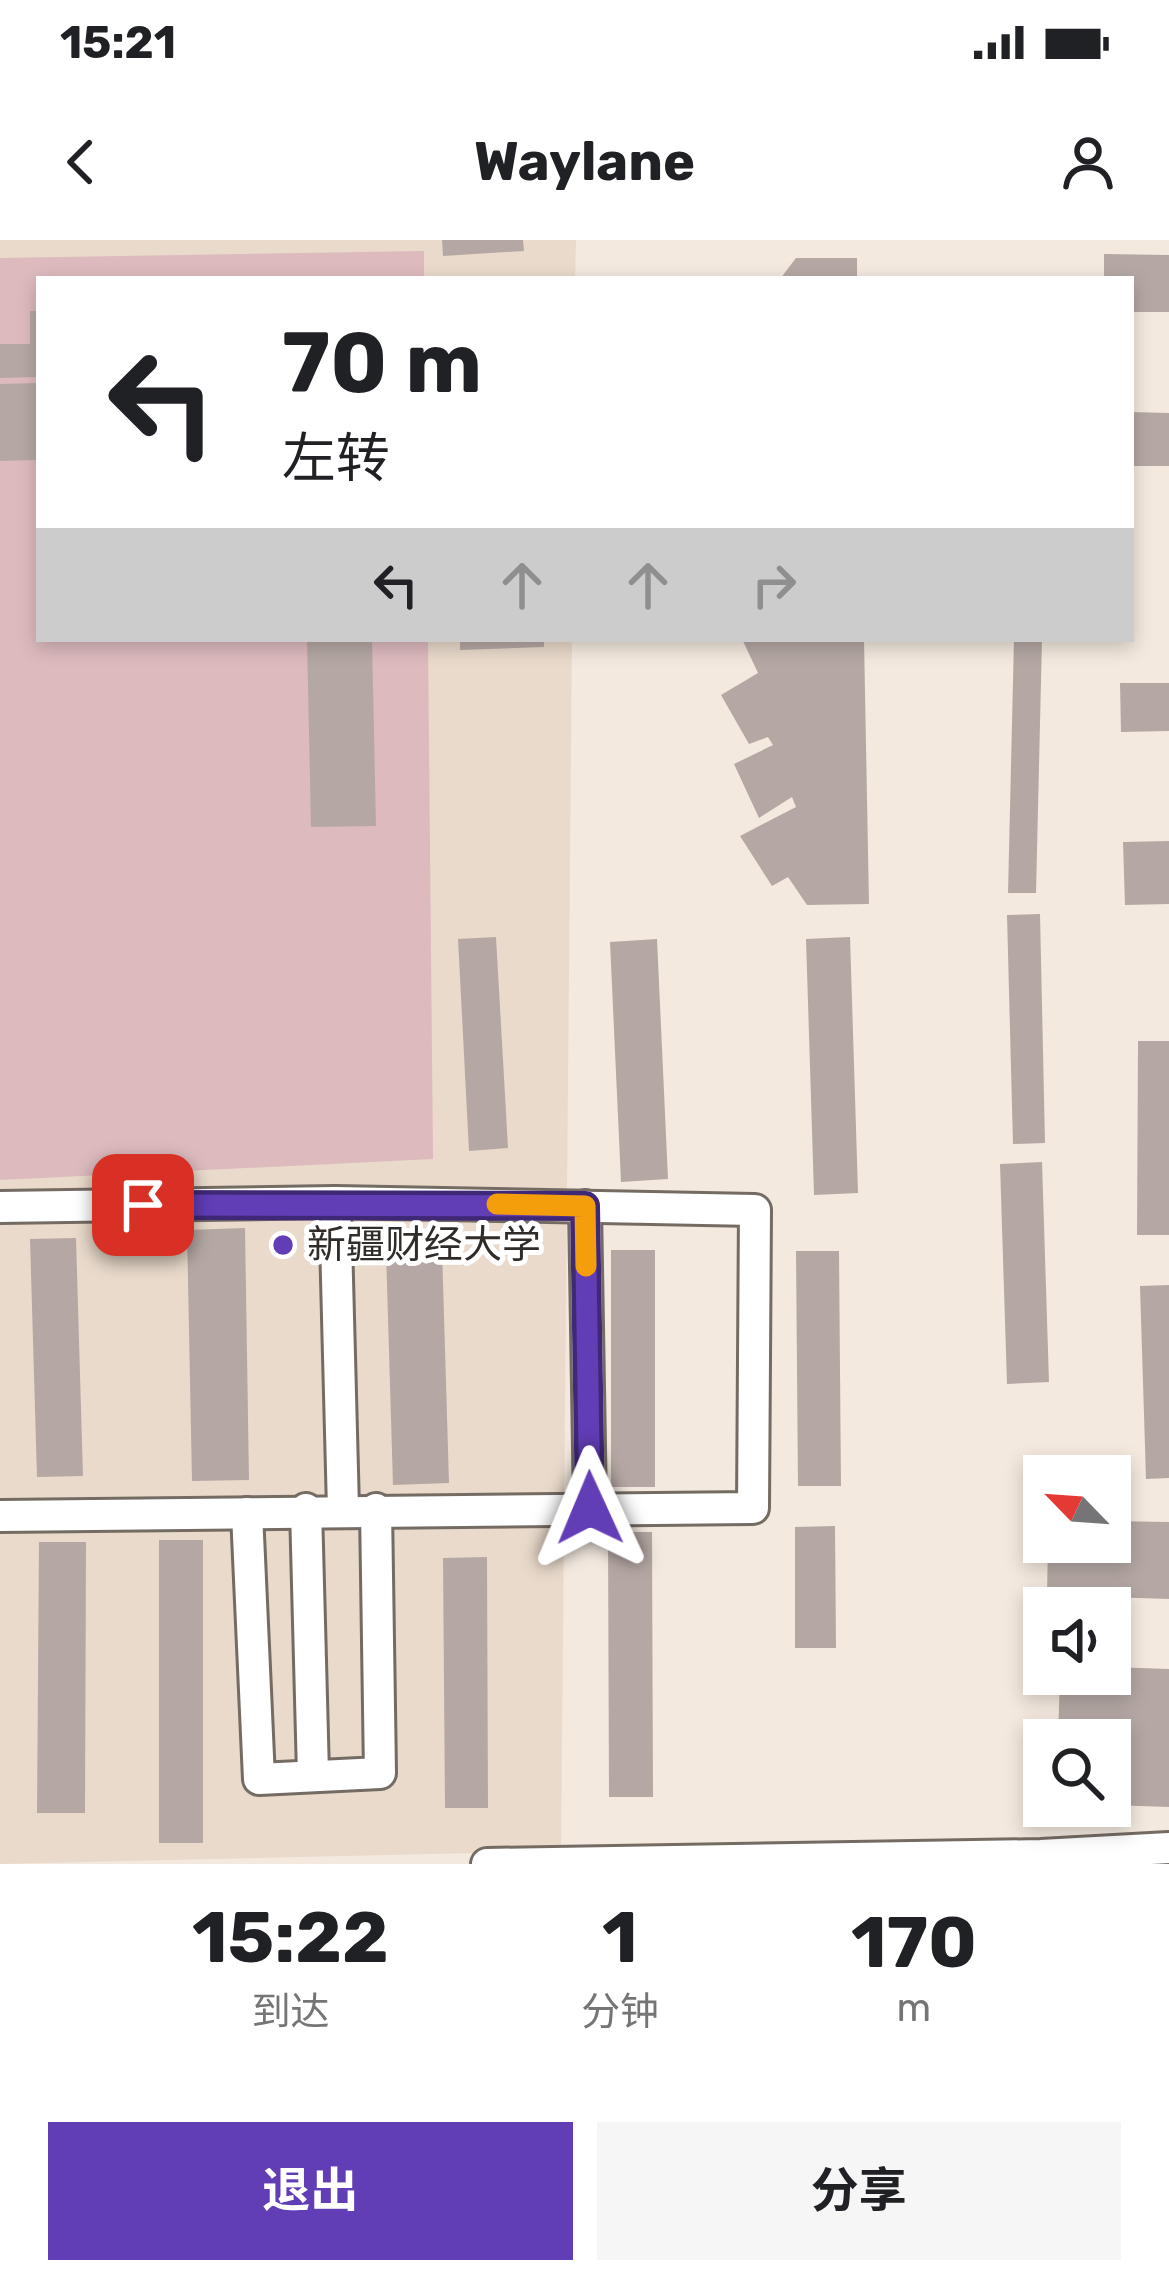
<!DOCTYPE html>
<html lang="zh">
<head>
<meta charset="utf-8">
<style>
	body { margin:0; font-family:Rubik,"Noto Sans SC",sans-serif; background:#f6f6f6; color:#202124; height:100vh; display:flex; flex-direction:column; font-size:45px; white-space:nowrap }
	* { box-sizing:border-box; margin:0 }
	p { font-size:39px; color:#757577 }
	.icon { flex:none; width:66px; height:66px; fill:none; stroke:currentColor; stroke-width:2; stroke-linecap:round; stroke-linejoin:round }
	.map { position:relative; height:1624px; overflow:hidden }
	.sheet { display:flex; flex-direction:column; background:#fff; flex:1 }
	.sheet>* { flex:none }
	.top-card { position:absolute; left:36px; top:36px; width:1098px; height:366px; border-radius:0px; box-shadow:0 6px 18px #0003; background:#fff; color:#202124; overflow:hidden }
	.needle { width:78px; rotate:295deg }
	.controls { position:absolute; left:1023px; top:1215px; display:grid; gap:24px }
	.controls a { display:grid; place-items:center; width:108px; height:108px; border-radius:0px; background:#fff; box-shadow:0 6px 18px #0003; font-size:60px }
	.pin { position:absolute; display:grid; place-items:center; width:102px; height:102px; color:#fff; margin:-51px; border-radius:24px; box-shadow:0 6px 18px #0006 }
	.me { position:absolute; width:132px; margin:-66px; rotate:359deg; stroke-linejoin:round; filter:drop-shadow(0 0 9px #0008) }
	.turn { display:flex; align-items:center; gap:42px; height:252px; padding:0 48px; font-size:54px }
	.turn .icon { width:156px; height:156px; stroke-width:2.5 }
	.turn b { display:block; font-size:84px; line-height:102px }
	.lanes { display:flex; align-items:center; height:114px; padding:0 48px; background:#0003; justify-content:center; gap:60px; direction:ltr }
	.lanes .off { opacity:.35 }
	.eta { display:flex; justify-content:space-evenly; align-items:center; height:204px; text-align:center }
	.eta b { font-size:72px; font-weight:700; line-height:84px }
	.action { display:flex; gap:24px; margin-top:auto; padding:24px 48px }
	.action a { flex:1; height:138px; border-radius:0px; background:#613db6; color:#fff; font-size:48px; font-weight:700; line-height:138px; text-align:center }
	.action a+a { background:#f6f6f6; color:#202124 }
	.status { display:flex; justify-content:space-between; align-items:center; height:84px; padding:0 60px; background:#fff; direction:ltr }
	.status svg { height:33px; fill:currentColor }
	header { display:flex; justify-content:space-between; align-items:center; height:156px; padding:0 48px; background:#fff; font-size:54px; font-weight:700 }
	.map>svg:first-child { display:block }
	.built { fill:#e9dacb }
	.green { fill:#ddbabe }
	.building { fill:#b5a8a4 }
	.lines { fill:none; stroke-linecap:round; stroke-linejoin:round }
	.minor-casing { stroke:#746b63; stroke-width:36 }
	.minor { stroke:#fff; stroke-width:30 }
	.route-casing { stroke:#3f2876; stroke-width:30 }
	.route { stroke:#613db6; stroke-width:21 }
	.slow { stroke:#f59e0b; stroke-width:21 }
	.poi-dot { fill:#613db6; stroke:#fff; stroke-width:4.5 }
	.labels { text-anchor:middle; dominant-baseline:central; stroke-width:10; stroke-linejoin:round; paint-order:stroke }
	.poi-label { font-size:39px; fill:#302c29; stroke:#fff; text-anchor:start }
</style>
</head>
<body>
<div class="status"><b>15:21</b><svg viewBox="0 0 49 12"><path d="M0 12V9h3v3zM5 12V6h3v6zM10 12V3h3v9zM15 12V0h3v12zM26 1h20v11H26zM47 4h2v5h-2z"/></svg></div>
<header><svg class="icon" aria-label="back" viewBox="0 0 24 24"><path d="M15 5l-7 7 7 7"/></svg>Waylane<svg class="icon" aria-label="person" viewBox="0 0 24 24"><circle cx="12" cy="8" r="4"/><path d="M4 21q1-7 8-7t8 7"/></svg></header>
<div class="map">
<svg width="1169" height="1624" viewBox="0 0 1169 1624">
	<rect width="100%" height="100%" fill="#f3e9df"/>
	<path class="built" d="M0,0H576L575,39H39V399H572L561,1611L0,1624Z"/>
	<path class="green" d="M424,11V39H39V399H428L433,919L0,940V18Z"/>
	<g class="building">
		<path d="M442,0H523L524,11L443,16Z"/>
		<path d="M1104,14L1169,15V72H1131V39H1104Z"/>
		<path d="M796,18H857V39H780Z"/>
		<path d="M30,71H39V137L0,138V104H30Z"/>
		<path d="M39,143V220L0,221V144Z"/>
		<path d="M1131,172L1169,173V226H1131Z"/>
		<path d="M307,399H372L376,586L311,587Z"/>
		<path d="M460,399H544V407L460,410Z"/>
		<path d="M742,399H864L869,664L807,665L788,637L772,646L740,596L796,567L792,557L759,578L734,524L773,505L768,497L749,504L721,455L758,433Z"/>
		<path d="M1014,399H1042L1036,653H1008Z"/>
		<path d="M1120,443H1169V491L1121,492Z"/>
		<path d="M1169,601V664L1125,665L1123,602Z"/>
		<path d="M1040,674L1045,903L1013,904L1007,675Z"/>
		<path d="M496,697L508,908L469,911L458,699Z"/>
		<path d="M850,697L858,953L814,955L806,699Z"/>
		<path d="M657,699L668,939L621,942L610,702Z"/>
		<path d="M1138,801H1169V995H1137Z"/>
		<path d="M1042,922L1049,1142L1007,1144L1000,924Z"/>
		<path d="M245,988L249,1240L192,1241L187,990Z"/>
		<path d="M76,998L83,1236L37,1237L30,999Z"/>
		<path d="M442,1009L449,1243L393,1245L386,1011Z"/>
		<rect x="611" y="1010" width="44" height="237"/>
		<path d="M796,1011H839L841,1246H798Z"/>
		<path d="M1169,1045V1238L1146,1239L1140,1046Z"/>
		<path d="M1110,1281L1169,1282V1359L1047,1355L1048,1302H1110Z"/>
		<path d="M835,1286L836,1408H795V1287Z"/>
		<path d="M608,1292H652L653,1557H609Z"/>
		<rect x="159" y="1300" width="44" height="303"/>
		<path d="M39,1302H86L85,1573H37Z"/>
		<path d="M487,1317L488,1568H445L443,1318Z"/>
		<path d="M1110,1427L1169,1429V1567L1110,1565V1500H1058L1060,1434H1110Z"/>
	</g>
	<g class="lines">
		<defs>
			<g id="minor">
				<path d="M335,962L343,1269"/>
				<path d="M585,966L590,1268"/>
				<path d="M0,967L335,962L755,970L753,1268L0,1276"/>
				<path d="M306,1269L313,1534"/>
				<path d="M247,1273L259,1539L380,1533L376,1269"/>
				<path d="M487,1624L1041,1615L1169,1608"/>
			</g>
		</defs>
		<use href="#minor" class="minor-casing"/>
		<use href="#minor" class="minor"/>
	</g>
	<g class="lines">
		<defs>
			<path id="route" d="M143,965L585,966L590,1268"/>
		</defs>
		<use href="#route" class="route-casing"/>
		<use href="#route" class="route"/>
		<path class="slow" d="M497,964L585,966L586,1026"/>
	</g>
	<circle class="poi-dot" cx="283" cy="1005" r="12"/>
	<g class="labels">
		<g class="poi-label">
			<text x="307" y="1005">新疆财经大学</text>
		</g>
	</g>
</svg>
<div class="controls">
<a><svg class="needle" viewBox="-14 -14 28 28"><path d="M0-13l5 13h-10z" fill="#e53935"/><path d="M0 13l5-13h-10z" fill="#757577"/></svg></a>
<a><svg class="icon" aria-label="sound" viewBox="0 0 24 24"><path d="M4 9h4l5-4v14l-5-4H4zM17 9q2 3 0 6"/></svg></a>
<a><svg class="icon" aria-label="search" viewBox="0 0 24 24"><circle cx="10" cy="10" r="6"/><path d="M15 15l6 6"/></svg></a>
</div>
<div class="pin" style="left:143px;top:965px;background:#d93025"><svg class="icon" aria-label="arrive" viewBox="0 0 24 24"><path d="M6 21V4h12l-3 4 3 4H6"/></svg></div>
<svg class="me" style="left:590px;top:1268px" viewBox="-20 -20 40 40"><path d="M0-17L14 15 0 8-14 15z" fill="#613db6" stroke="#fff" stroke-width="4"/></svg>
<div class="top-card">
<div class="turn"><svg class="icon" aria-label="left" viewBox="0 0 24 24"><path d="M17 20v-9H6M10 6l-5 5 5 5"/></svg><div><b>70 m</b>左转</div></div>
<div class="lanes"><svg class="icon" aria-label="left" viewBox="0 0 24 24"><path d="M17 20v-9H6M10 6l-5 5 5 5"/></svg><svg class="icon off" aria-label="ahead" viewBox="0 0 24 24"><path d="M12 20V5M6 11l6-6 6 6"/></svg><svg class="icon off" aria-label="ahead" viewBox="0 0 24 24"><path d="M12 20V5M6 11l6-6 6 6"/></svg><svg class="icon off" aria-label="right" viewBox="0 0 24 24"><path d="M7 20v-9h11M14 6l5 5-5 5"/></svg></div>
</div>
</div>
<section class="sheet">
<div class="eta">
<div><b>15:22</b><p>到达</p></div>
<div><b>1</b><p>分钟</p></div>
<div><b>170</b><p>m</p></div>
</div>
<div class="action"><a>退出</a><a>分享</a></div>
</section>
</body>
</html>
